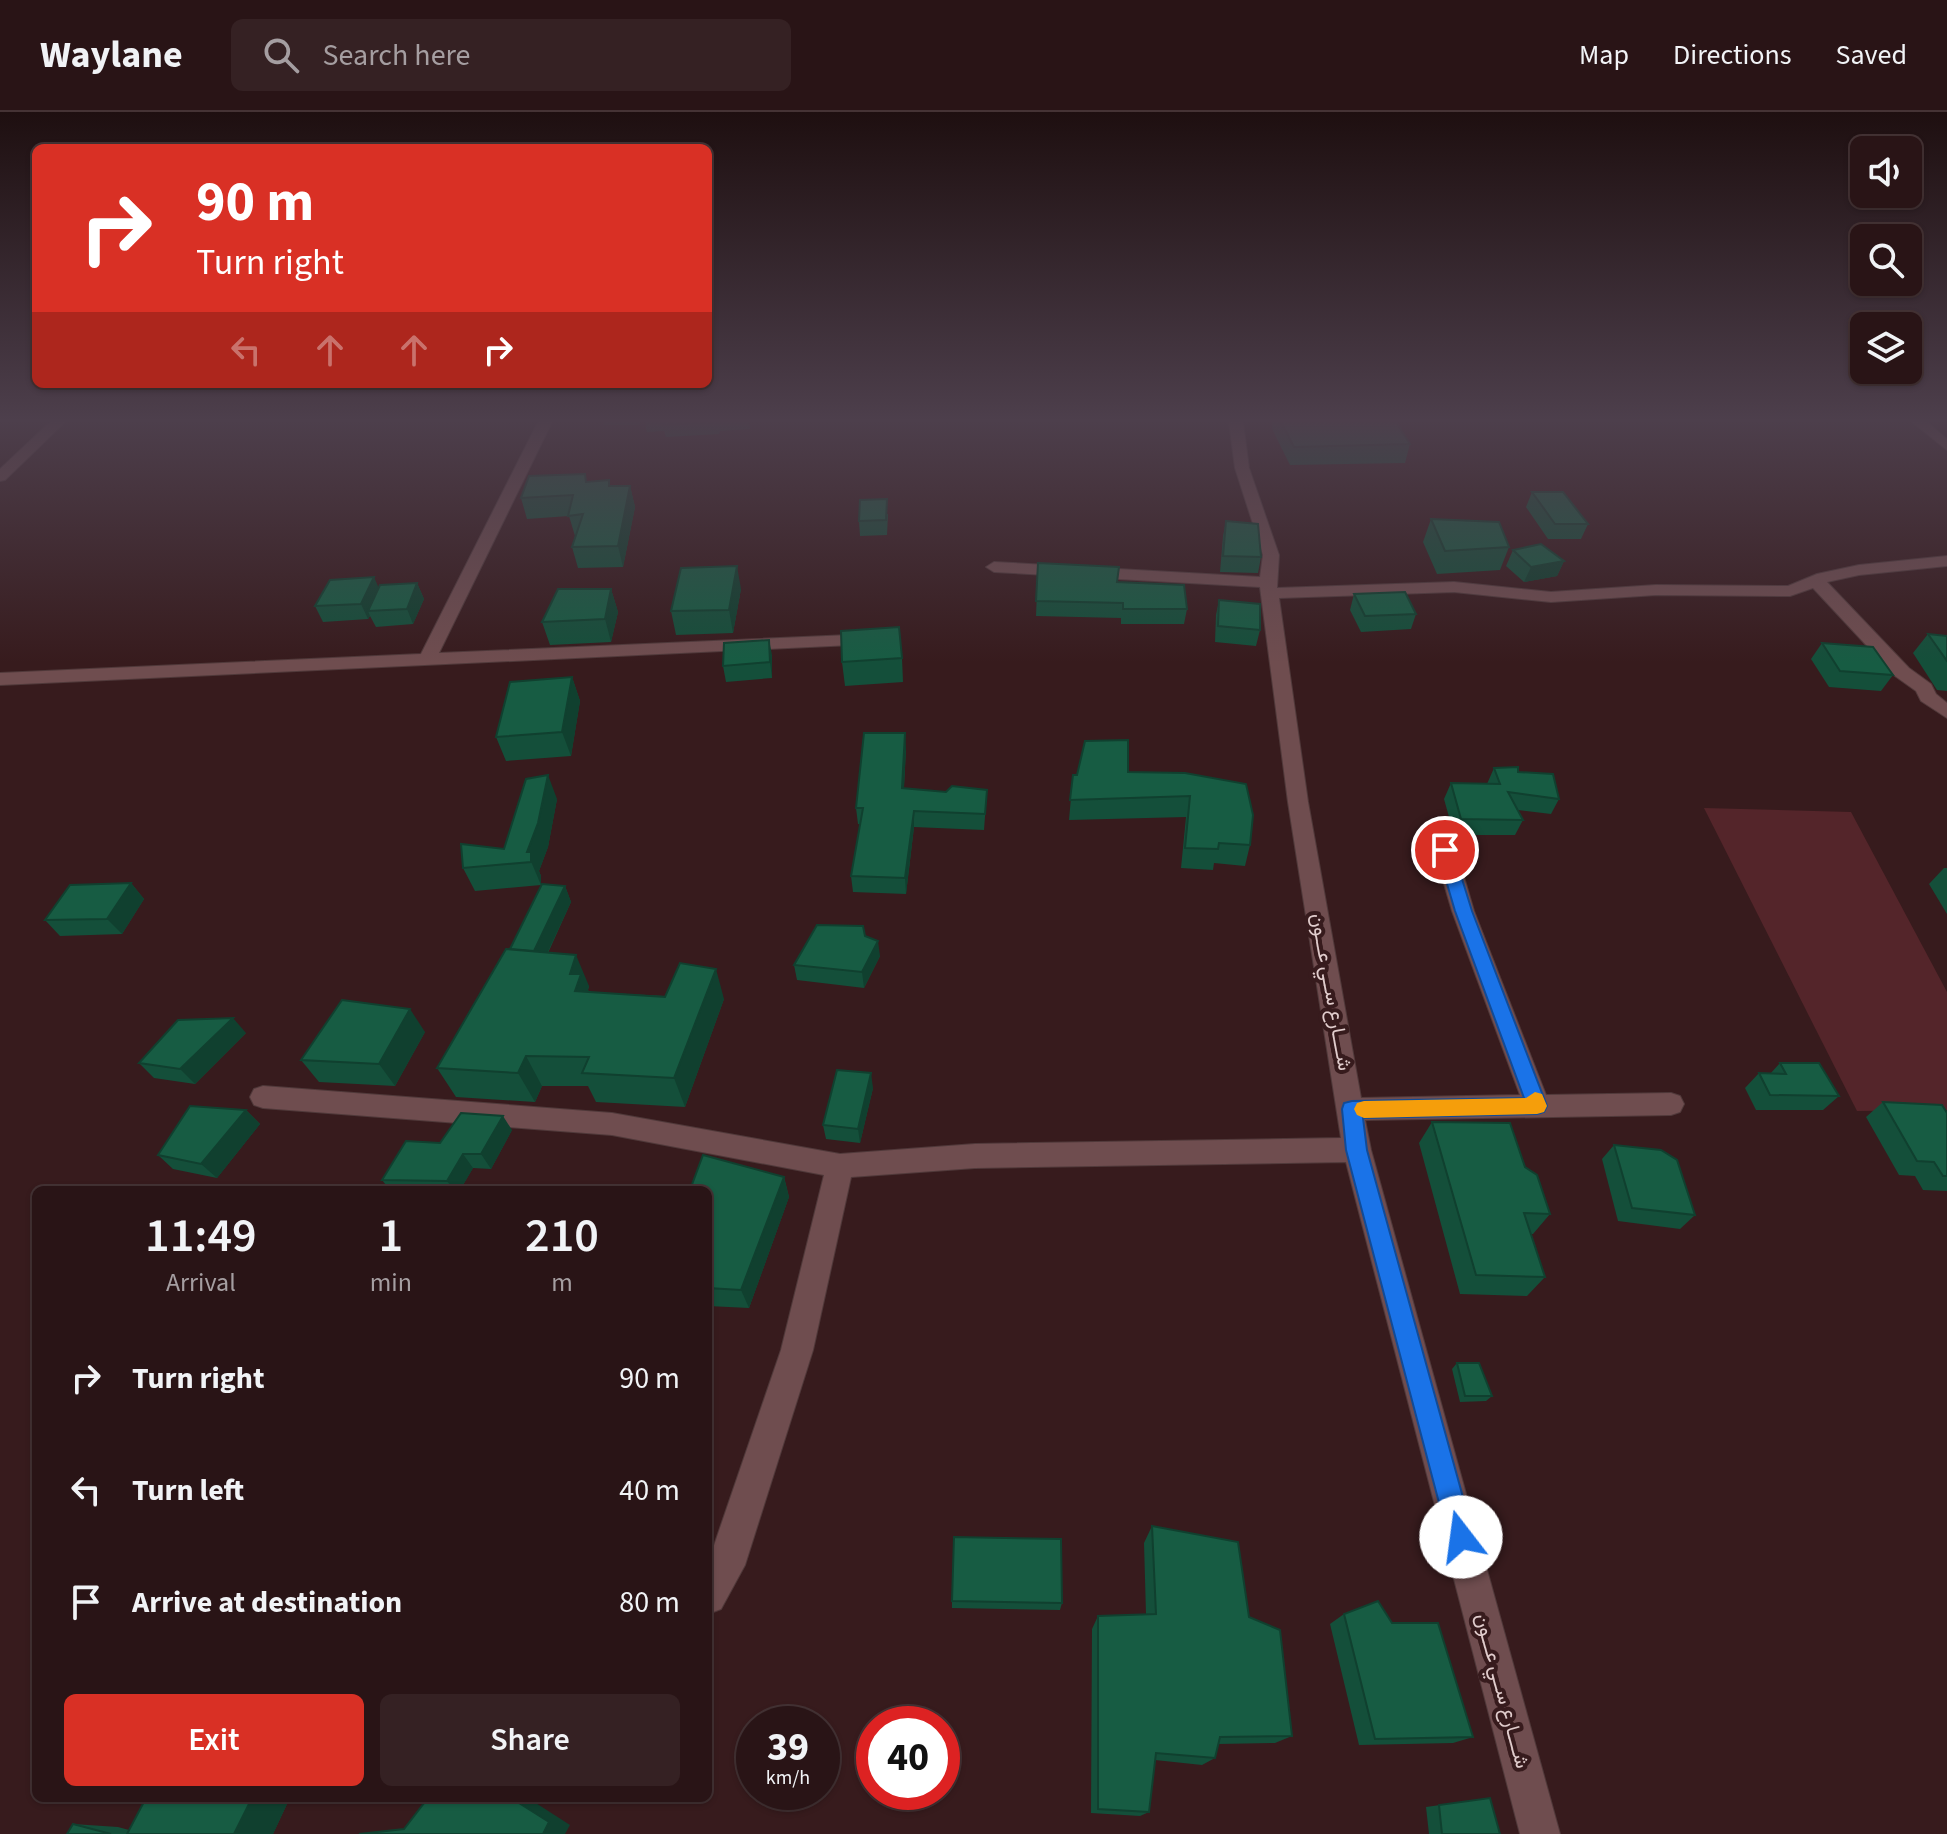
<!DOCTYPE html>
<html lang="en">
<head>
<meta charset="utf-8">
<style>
	body { margin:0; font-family:"Source Sans 3",Vazirmatn,sans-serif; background:#352123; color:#f1f3f6; height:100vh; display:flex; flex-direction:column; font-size:30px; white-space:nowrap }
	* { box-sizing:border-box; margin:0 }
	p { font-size:26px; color:#a59ea1 }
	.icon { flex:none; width:44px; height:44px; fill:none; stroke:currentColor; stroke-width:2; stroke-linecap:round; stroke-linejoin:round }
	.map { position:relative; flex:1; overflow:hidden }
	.drawer { position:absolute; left:32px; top:1074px; width:680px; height:616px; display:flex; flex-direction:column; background:#291416; border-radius:12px; box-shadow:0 2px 6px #0004,0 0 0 2px #453335 }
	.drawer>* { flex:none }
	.hud { position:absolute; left:32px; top:32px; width:680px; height:244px; border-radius:12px; box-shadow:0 2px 6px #0004,0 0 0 2px #453335; background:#d93025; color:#fff; overflow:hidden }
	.fabs { position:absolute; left:1850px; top:24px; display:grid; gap:16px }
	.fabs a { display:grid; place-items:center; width:72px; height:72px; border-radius:12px; background:#291416; box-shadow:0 2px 6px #0004,0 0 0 2px #453335; font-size:40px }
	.speed { position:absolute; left:736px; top:1594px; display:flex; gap:16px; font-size:40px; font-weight:700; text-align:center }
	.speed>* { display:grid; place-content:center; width:104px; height:104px; border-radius:50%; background:#291416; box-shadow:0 2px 6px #0004,0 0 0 2px #453335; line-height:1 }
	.speed small { font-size:20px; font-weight:400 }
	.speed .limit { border:12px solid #d22; background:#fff; color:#111 }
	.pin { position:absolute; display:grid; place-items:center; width:68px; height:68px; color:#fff; margin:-34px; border:4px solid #fff; border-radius:50%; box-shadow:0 2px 8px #0007 }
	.me { position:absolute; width:88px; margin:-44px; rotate:345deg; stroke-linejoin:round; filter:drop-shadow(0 0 6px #0008) }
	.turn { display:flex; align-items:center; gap:28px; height:168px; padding:0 32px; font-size:36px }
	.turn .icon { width:104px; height:104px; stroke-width:2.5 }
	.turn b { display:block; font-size:56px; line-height:68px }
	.lanes { display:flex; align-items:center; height:76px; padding:0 32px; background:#0003; justify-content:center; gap:40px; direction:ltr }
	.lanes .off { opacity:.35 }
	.eta { display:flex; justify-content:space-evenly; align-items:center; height:136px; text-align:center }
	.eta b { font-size:48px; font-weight:600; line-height:56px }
	.cta { display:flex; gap:16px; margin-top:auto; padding:16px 32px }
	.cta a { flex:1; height:92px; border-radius:12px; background:#d93025; color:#fff; font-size:32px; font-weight:600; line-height:92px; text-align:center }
	.cta a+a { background:#352123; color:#f1f3f6 }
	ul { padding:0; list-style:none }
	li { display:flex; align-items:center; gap:24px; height:112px; padding:0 32px }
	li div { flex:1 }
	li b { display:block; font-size:30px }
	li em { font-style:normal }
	header { display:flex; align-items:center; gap:48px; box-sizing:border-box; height:112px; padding:0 40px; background:#291416; border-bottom:2px solid #453335 }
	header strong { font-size:38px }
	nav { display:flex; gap:44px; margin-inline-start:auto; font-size:28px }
	.search { width:560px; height:72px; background:#352123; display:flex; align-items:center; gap:20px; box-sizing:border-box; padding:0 28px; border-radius:12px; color:#a59ea1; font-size:30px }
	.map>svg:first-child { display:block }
	.green { fill:#54252a }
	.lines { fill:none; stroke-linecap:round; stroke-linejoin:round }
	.minor-casing { stroke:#50393a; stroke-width:2 }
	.minor { fill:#6f4d4f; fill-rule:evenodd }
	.wall { fill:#144f3a }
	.shaded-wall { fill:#10402f }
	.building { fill:#175c43; stroke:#10402f; stroke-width:2 }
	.route { fill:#1a73e8; stroke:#114b97; stroke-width:2 }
	.slow { fill:#f59e0b }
	.labels { text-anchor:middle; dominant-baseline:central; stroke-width:8; stroke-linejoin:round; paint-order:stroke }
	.street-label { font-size:20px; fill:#e1cdcd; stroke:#371b1d }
</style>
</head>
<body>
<header>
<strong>Waylane</strong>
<div class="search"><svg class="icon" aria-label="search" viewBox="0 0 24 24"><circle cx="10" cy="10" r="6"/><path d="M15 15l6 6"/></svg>Search here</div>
<nav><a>Map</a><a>Directions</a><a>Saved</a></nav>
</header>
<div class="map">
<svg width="1947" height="1722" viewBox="0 0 1947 1722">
	<rect width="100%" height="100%" fill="#371b1d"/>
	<path class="green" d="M1704,696L1851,700L1947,880V998L1857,999Z"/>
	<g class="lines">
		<defs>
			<g id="minor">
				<path d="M50,310H65L5,368L0,369V357Z"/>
				<path d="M538,310H552L439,541L873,522L882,527L873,532L0,573V561L421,542Z"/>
				<path d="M1229,310H1243L1249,356L1279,443L1277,476L1454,470L1551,480L1656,473L1788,474L1817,462L1859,453L1947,444V454L1859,463L1827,470L1909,556L1931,572L1936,582L1947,591V606L1921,589L1916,579L1895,564L1813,476L1790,484L1656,483L1551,490L1454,480L1279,486L1308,690L1361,986L1520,983L1452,799L1434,738L1437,733H1453L1456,738L1474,799L1546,983L1671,981L1680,984L1684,992L1680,1000L1671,1003L1365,1008L1371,1038L1560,1722H1520L1346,1050L975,1056L851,1065L813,1238L745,1453L721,1497L708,1502V1451L781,1238L824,1063L612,1023L263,996L254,993L250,985L254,977L263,974L612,1001L840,1042L975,1032L1341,1026L1288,690L1260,475L994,460L986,455L994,450L1260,465L1263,443L1235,356Z"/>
				<path d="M1912,310H1927L1947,327V338Z"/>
			</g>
		</defs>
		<use href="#minor" class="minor-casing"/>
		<use href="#minor" class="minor"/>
	</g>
	<g class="wall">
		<path d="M604,310H640L639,313H604Z"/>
		<path d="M645,310H749L750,317L720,319L719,322L666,325L664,319L647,320Z"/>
		<path d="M1271,310H1396L1410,332L1405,351L1290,353L1273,319Z"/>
		<path d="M587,370L610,374H630L635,395L623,455L578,456L572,435L575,424L569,404L527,407L521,386Z"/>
		<path d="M1532,380L1588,412L1581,427H1548L1526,395Z"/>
		<path d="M888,402L887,423L860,424L859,409Z"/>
		<path d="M1431,407L1509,435L1500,458L1437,462L1423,430Z"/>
		<path d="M1226,409L1261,445L1258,461L1220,460L1223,424Z"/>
		<path d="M1513,438L1564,449L1557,464L1524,470L1506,454Z"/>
		<path d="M1038,451L1117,470L1187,497L1184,512H1121V506L1036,504Z"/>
		<path d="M417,471L424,487L413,512L376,515L370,504L368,507L323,510L315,494L379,475Z"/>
		<path d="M611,477L618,500L611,530L550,533L542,510Z"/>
		<path d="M741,477L733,521L676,523L671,499Z"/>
		<path d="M1354,482L1416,502L1411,517L1361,520L1350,498Z"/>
		<path d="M1219,488L1260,518L1256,534L1215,530L1216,503Z"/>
		<path d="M1928,522L1947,524V579L1937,578L1913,541Z"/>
		<path d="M1822,531L1893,563L1881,579L1829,575L1811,547Z"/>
		<path d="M772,543V566L726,570L723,554Z"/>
		<path d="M902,546L903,570L845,574L842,550Z"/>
		<path d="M572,565L580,589L571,644L506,649L496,625Z"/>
		<path d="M906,637L904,676L946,680L987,678L984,718L914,715L906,782L853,780L851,764L861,712H858L856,696Z"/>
		<path d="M1494,656L1518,660L1559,687L1551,702L1518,698L1523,708L1515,723H1454L1444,687L1451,671L1487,672Z"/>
		<path d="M1128,660L1185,661L1250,733L1245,754L1214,751L1213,758L1181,756L1186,705L1069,708L1073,663Z"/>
		<path d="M557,687L548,735L539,759L541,764V773L475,779L463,756L504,737Z"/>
		<path d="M1944,756H1947V802L1929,772Z"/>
		<path d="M131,771L144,787L122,822L60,824L45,808Z"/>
		<path d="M565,774L571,790L548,841L589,874L588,878L589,880L724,887L685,995L596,990L588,974H542L535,990L456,985L437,956L510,837Z"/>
		<path d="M865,824L880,844L864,876L797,868L794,853Z"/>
		<path d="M425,920L395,974L319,970L301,948Z"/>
		<path d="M246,921L195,972L154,966L139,951Z"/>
		<path d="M1780,951L1839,984L1823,998H1756L1745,976L1759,961L1770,962Z"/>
		<path d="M873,976L860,1031L826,1027L823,1013Z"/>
		<path d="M1883,990L1947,1001V1079L1923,1078L1915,1064L1899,1063L1866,1005Z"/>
		<path d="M246,998L260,1012L217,1066L173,1057L158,1043Z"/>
		<path d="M1432,1010L1525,1055L1550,1102L1533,1122H1531L1545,1165L1527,1184L1460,1182L1419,1031Z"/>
		<path d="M512,1018L491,1057L473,1056L460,1078H390L382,1068Z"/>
		<path d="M1614,1033L1695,1103L1680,1117L1618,1109L1602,1047Z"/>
		<path d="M784,1065L789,1085L749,1196L708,1194V1078Z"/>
		<path d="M1457,1251L1492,1284L1486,1289L1460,1290L1452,1257Z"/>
		<path d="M1152,1414L1249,1505L1292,1624L1275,1631L1218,1632L1215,1646L1202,1653L1155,1648L1149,1700L1140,1704L1091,1701L1092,1517L1098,1504L1146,1502L1144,1431Z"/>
		<path d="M952,1489L1062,1491L1060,1498L952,1496Z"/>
		<path d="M1344,1502L1392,1511L1473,1625L1453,1631L1359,1633L1330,1512Z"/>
		<path d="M146,1686H265L287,1692L273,1722H67L73,1712L118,1715L129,1718Z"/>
		<path d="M1490,1686L1500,1722H1429L1426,1695Z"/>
	</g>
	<g class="shaded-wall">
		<path d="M630,374L635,395L623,455L618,434Z"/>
		<path d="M1564,449L1557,464L1524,470L1531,455Z"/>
		<path d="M737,454L741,477L733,521L729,498Z"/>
		<path d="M374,465L381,481L368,499L370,504L368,507L361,492Z"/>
		<path d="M417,471L424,487L413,512L407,497Z"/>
		<path d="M611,477L618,500L611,530L605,507Z"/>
		<path d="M769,528L772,543V566L770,550Z"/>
		<path d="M572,565L580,589L571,644L562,620Z"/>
		<path d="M905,621L906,637L903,692L902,676Z"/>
		<path d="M548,663L557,687L548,735L539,759L541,764V773L527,740Z"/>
		<path d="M914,699V715L906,782L905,766Z"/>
		<path d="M131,771L144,787L122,822L107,807Z"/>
		<path d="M565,774L571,790L539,859L532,844Z"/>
		<path d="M878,829L880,844L864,876L862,860Z"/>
		<path d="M576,843L589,874L588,878L594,892L575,879L570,862Z"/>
		<path d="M716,857L724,887L685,995L674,966Z"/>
		<path d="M410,897L425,920L395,974L379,952Z"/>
		<path d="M233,906L246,921L195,972L180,957Z"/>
		<path d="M526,944L542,974L535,990L518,961Z"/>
		<path d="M871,961L873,976L860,1031L858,1017Z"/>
		<path d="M246,998L260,1012L217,1066L201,1052Z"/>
		<path d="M503,1004L512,1018L491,1057L481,1042Z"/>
		<path d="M463,1042L473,1056L460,1078H454L447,1069Z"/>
		<path d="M784,1065L789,1085L749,1196L741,1178Z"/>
		<path d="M511,1686H528L570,1713L565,1722H543Z"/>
		<path d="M251,1688L287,1692L273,1722H234Z"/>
	</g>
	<g class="building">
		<path d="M664,310H717L663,313Z"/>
		<path d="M1281,310H1396L1410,332L1294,335Z"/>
		<path d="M585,362L586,370L609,368V374H630L618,434L572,435L583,402L568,404L573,383L521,386L529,364Z"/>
		<path d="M1532,380H1563L1588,412H1555Z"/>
		<path d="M887,387L886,408L859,409L860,388Z"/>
		<path d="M1431,407L1499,410L1509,435L1445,439Z"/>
		<path d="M1226,409L1258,412L1261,445L1223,444Z"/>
		<path d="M1541,432L1564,449L1531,455L1513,438Z"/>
		<path d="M1038,451L1119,455L1117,470L1184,473L1187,497H1123V491L1036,489Z"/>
		<path d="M737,454L729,498L671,499L681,456Z"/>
		<path d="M374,465L361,492L315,494L330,468Z"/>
		<path d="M417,471L407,497L368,499L380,473Z"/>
		<path d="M558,477H611L605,507L542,510Z"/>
		<path d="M1405,480L1416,502L1365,504L1354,482Z"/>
		<path d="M1219,488L1260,492V518L1218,514Z"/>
		<path d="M899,515L902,546L842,550L841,519Z"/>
		<path d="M1928,522L1947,524V549Z"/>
		<path d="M769,528L770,550L723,554L724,531Z"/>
		<path d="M1822,531L1873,535L1893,563L1840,559Z"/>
		<path d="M572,565L562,620L496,625L510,570Z"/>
		<path d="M864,621H905L902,676L946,680L952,674L987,678L985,702L914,699L905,766L851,764L863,696H856Z"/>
		<path d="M1128,628V660L1185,661L1246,672L1253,703L1250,733L1219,731L1218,737L1185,736L1190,684L1070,688L1073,663H1077L1085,629Z"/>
		<path d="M1518,655V660L1553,662L1559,687L1508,680L1523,708L1461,707L1451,671L1500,672L1494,656Z"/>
		<path d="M548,663L538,711L527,740H531V750L463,756L461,732L504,737L526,667Z"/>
		<path d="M131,771L107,807L45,808L70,773Z"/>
		<path d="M542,772L565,774L534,839L510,837Z"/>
		<path d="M817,813L863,814L865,824L878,829L862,860L794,853Z"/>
		<path d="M506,837L576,843L570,862H581L575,879L665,885L680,851L716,857L674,966L582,961L589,945L526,944L518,961L437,956Z"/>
		<path d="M342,888L410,897L379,952L301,948Z"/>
		<path d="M233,906L180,957L139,951L178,908Z"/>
		<path d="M1780,951H1819L1839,984L1770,983L1759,961L1786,962Z"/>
		<path d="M837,958L871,961L858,1017L823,1013Z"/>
		<path d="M1883,990L1942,993L1947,1001V1064H1943L1934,1050L1917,1049Z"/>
		<path d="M190,994L246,998L201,1052L158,1043Z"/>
		<path d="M461,1001L503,1004L481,1042H463L447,1069L382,1068L406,1029L440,1031Z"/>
		<path d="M1432,1010L1510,1011L1525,1055L1537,1063L1550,1102L1524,1101L1545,1165L1476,1163Z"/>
		<path d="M1614,1033L1661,1038L1677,1048L1695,1103L1632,1096Z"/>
		<path d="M703,1043L784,1065L741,1178L708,1176V1078H690Z"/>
		<path d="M1457,1251H1479L1492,1284H1465Z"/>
		<path d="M1152,1414L1238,1430L1249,1505L1280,1518L1292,1624L1220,1625L1215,1646L1156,1641L1149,1700L1098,1697V1504L1156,1502Z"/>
		<path d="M954,1425L1061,1427L1062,1491L952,1489Z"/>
		<path d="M1378,1489L1392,1511H1438L1473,1625L1375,1627L1344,1502Z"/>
		<path d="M146,1686H245L251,1688L234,1722H127Z"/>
		<path d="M428,1686H511L549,1710L543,1722H359L404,1717Z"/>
		<path d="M1490,1686L1500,1722H1442L1439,1693Z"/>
		<path d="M73,1712L111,1722H67Z"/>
	</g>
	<linearGradient id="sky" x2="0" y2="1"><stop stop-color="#1e0f10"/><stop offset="0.56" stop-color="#4d3f4c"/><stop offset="1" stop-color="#4d3f4c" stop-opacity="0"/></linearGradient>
	<rect width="1947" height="551" fill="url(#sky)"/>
	<path class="route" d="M1445,732L1453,738L1472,799L1547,994L1544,1000L1537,1002L1363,1006L1367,1038L1474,1425L1470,1434L1461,1438L1451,1434L1448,1425L1346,1038L1342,997L1344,991L1352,989L1524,986L1455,799L1437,738Z"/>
	<path class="slow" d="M1535,980L1542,982L1547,994L1544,1000L1537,1002L1364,1006L1357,1003L1354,997L1357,991L1364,989L1526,986Z"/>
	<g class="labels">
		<g class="street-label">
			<text transform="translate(1331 880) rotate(80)">شــــارع ســي عـــون</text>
			<text transform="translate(1502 1579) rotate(75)">شــــارع ســي عـــون</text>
		</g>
	</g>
</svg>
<div class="fabs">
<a><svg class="icon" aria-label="sound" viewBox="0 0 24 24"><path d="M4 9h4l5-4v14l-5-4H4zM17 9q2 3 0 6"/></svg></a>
<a><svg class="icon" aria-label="search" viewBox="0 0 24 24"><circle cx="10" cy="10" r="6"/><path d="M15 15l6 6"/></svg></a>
<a><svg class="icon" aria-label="layers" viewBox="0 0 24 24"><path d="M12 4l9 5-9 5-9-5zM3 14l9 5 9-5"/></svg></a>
</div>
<div class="speed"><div>39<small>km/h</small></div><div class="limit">40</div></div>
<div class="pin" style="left:1445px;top:738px;background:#d93025"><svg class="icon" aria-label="arrive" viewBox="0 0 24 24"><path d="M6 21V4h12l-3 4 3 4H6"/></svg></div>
<svg class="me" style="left:1461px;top:1425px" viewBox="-20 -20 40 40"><circle r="19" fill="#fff"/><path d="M0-13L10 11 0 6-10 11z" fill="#1a73e8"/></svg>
<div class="hud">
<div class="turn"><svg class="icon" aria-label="right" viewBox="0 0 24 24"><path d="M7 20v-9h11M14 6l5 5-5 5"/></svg><div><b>90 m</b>Turn right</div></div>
<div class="lanes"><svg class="icon off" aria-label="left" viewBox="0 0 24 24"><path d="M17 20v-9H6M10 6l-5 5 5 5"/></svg><svg class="icon off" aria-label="ahead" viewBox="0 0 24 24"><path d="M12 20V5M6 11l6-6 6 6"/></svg><svg class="icon off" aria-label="ahead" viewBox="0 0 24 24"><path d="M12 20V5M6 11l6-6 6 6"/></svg><svg class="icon" aria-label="right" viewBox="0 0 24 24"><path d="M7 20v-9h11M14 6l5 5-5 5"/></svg></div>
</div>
<section class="drawer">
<div class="eta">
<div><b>11:49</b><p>Arrival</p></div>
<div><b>1</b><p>min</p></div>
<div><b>210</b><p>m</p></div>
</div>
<ul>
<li><svg class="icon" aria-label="right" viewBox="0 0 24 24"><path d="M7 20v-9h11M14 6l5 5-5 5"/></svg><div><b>Turn right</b></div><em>90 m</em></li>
<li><svg class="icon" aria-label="left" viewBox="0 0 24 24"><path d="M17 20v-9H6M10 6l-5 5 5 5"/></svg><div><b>Turn left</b></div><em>40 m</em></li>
<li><svg class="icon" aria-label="arrive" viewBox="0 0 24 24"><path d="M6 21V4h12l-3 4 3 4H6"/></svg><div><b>Arrive at destination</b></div><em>80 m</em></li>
</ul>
<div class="cta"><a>Exit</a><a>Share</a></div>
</section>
</div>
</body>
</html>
